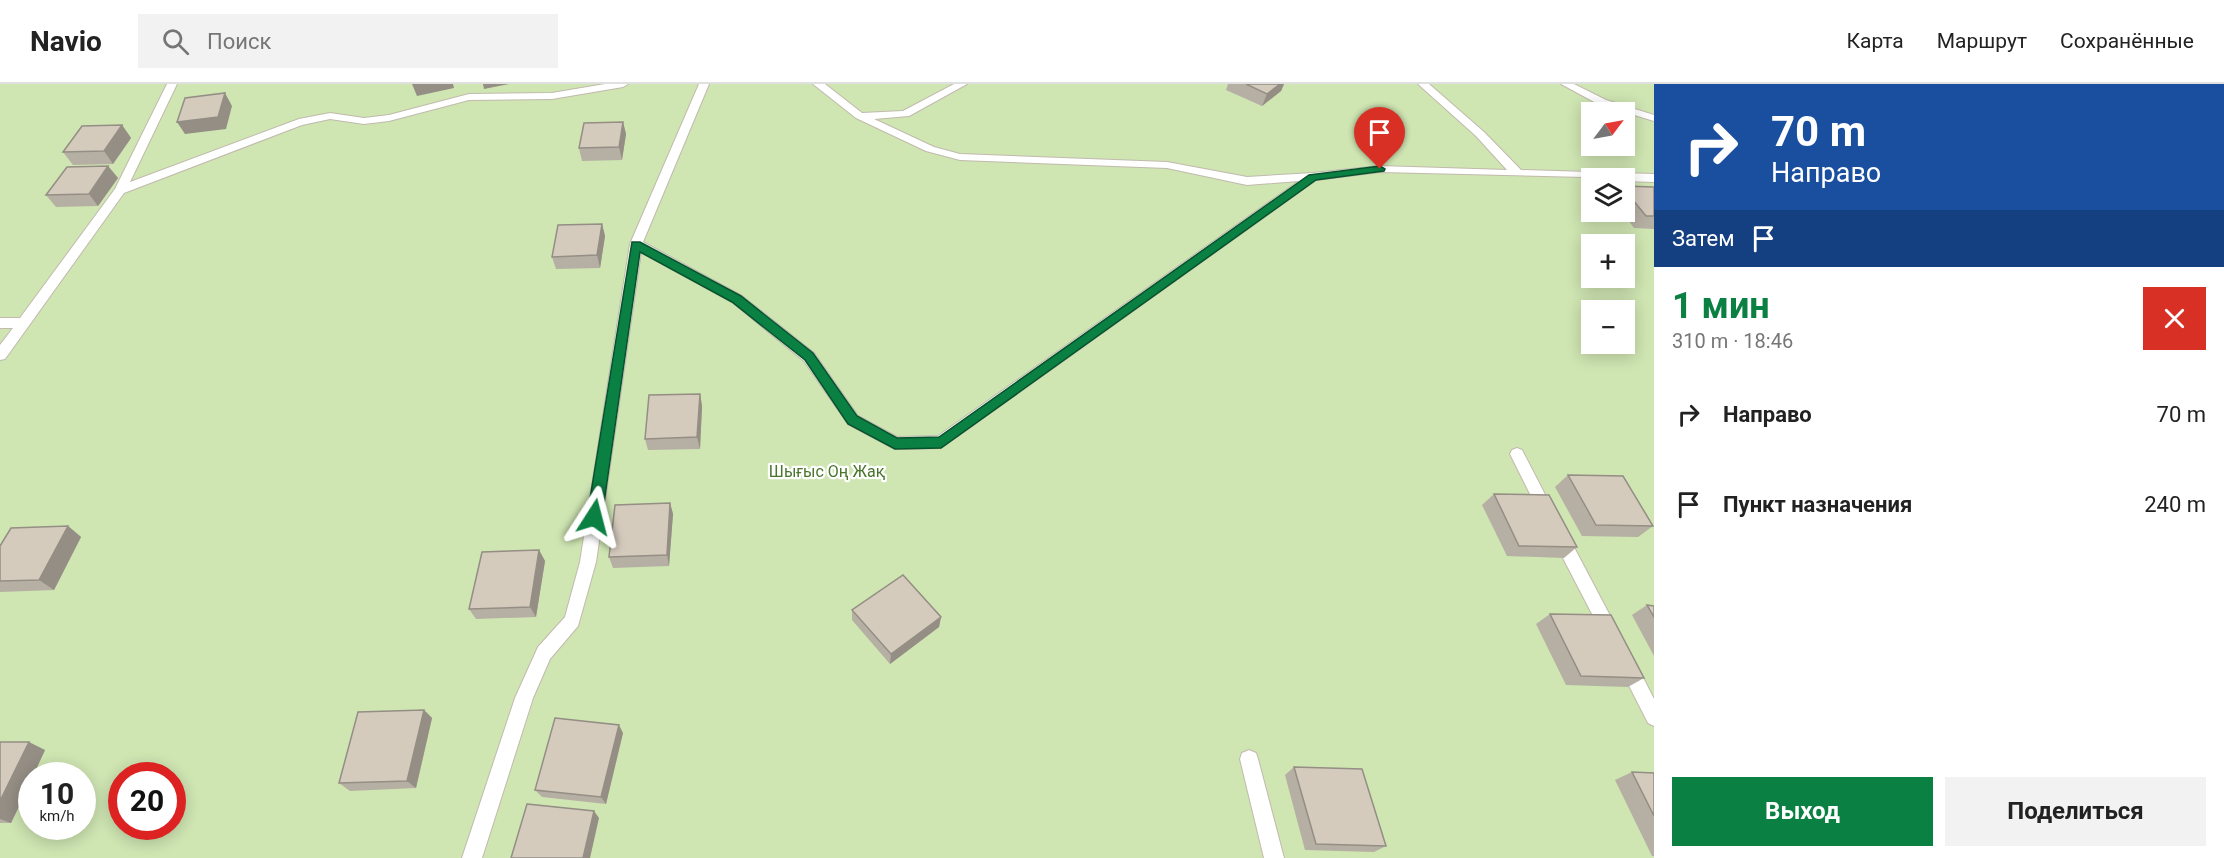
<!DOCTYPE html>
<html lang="ru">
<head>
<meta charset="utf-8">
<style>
	body { margin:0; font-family:Roboto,sans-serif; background:#f2f2f2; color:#222; height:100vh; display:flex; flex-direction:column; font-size:22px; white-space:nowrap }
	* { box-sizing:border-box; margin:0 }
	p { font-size:20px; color:#767676 }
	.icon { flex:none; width:33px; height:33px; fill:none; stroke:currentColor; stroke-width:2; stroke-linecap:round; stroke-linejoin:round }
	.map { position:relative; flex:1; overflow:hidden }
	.details { display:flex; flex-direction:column; background:#fff; width:570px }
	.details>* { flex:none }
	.banner { background:#1a4fa0; color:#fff; overflow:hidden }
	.needle { width:39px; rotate:58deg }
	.controls { position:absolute; left:1581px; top:18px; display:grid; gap:12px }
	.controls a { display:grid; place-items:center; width:54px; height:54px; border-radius:0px; background:#fff; box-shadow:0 3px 15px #0003; font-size:30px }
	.speed { position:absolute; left:18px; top:678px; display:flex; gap:12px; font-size:30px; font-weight:700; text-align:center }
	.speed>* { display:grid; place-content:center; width:78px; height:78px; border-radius:50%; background:#fff; box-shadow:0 3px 15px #0003; line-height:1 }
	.speed small { font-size:15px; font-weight:400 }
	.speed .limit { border:9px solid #d22; background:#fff; color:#111 }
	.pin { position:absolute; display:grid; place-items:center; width:51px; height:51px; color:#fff; margin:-62px -26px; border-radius:50% 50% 50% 0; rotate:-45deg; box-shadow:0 0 6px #0007 }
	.pin .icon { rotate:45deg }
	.me { position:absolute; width:66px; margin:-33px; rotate:9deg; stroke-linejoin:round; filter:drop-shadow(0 0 4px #0008) }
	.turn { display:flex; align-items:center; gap:21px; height:126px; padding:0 18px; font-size:27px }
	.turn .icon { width:78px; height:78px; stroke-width:2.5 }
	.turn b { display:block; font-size:42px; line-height:51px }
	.then { display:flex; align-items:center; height:57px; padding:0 18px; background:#0003; gap:12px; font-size:22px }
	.round { display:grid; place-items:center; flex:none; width:63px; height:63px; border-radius:0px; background:#f2f2f2 }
	.summary { display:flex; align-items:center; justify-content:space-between; height:102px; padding:0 18px }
	h1 { font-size:36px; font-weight:700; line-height:45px; color:#0b8043 }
	.cta { display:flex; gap:12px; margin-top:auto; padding:12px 18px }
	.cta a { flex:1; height:69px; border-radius:0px; background:#0b8043; color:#fff; font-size:24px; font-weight:700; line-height:69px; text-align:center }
	.cta a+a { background:#f2f2f2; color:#222 }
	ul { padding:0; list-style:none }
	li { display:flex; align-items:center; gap:18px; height:90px; padding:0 18px }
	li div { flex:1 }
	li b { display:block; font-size:22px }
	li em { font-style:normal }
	header { display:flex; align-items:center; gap:36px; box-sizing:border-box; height:84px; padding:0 30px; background:#fff; border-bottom:2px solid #e0e0e0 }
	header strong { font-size:28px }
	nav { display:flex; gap:33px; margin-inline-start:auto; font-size:21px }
	.search { width:420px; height:54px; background:#f2f2f2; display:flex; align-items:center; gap:15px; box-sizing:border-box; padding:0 21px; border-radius:0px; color:#767676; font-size:22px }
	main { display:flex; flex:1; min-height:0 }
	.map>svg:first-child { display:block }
	.green { fill:#cfe5b2; fill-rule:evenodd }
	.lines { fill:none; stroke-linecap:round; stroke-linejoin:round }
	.lane-casing { stroke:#c1baad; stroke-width:2 }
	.lane { fill:#fff; fill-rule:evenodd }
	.wall { fill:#b6afa3 }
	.shaded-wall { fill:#948e84 }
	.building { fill:#d4cbbd; stroke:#948e84; stroke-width:1.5 }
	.route { fill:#0b8043; stroke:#07532c; stroke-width:1.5 }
	.labels { text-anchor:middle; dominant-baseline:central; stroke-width:4.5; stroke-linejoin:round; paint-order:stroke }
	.park-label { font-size:16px; fill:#49752c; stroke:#fff }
</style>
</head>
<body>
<header>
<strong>Navio</strong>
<div class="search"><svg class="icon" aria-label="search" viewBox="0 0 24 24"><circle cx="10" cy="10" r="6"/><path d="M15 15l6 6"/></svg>Поиск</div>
<nav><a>Карта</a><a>Маршрут</a><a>Сохранённые</a></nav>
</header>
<main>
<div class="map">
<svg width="1654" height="774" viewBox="0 0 1654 774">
	<rect width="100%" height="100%" fill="#f3efe7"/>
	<path class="green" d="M0,0H1654V774H0ZM1592,28H1624V62H1592ZM1592,94H1624V128H1592ZM1592,160H1624V194H1592ZM1592,226H1624V260H1592ZM32,692H82V742H32ZM122,692H172V742H122Z"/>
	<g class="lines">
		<defs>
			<g id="lane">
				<path d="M167,0H177L130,98L299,35L330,29L364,34L389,31L469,10L552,9L605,0H628L623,3L552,15L469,16L389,37L364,40L330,35L302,41L124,109L5,275L0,276V261L13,244H0V234H20L115,105Z"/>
				<path d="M699,0H709L643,158L742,212L814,269L858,332L897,353L938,352L1299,97L1247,101L1167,84L960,76L926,67L856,34L813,0H825L862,29L903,27L954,0H967L909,32L874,35L934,63L960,70L1167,78L1247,93L1313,89L1380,82L1507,86L1476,52L1418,0H1429L1484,48L1521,86L1654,90V98L1624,97V94L1380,88L1316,96L941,364L895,365L848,340L804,277L732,218L641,168L596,478L578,542L550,575L533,614L482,774H462L515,614L538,563L565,533L580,478L630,160Z"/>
				<path d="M1561,0H1574L1606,16L1654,31V37L1598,20Z"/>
				<path d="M1517,364L1522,366L1552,424L1555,429L1552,434L1547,435L1542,434L1510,370L1512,366Z"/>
				<path d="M1560,446L1566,448L1616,543L1618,548L1616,553L1610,556L1604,553L1552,453L1554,448Z"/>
				<path d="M1627,572L1633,574L1654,615V642L1648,639L1618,580L1621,574Z"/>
				<path d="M1249,666L1256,669L1258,675L1284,774H1264L1240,675L1242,669Z"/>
			</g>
		</defs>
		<use href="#lane" class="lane-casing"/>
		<use href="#lane" class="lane"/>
	</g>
	<g class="wall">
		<path d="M1228,0H1284L1281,7L1262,22L1226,6Z"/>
		<path d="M623,38L626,50L622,76L582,77L579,64Z"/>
		<path d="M122,41L131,54L113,80L73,81L63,68Z"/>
		<path d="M108,82L118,94L98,122L56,123L46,111Z"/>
		<path d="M1624,102L1654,103V145L1634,144L1622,128H1624Z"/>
		<path d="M602,140L605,152L600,184L556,185L552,173Z"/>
		<path d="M700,310L702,322L700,365L648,366L645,355Z"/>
		<path d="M1568,391L1653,442L1638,453L1582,452L1555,403Z"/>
		<path d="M1494,410L1577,463L1564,474L1507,472L1482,421Z"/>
		<path d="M670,419L673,430L669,482L613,484L609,473Z"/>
		<path d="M68,442L81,453L54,506L0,508V462Z"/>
		<path d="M539,466L545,477L536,533L476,535L469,525Z"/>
		<path d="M1647,521L1654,522V572L1632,531Z"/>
		<path d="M852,526L941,533L939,543L890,580L852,536Z"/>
		<path d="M1550,530L1644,594L1628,603L1566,601L1536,540Z"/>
		<path d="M424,626L432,634L416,704L350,707L339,699Z"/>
		<path d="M623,649L606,720L542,713L535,706Z"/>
		<path d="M0,658L45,666L33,692H32V695L11,739H0Z"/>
		<path d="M1294,683L1386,762L1374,768L1305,766L1285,691Z"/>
		<path d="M1632,688L1654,689V772H1652L1615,696Z"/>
	</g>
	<g class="shaded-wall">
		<path d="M412,0H453L454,4L417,12Z"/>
		<path d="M483,0H509L484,5Z"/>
		<path d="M1280,0H1284L1281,7L1262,22L1267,10Z"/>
		<path d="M225,9L232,22L226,45L185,50L177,38Z"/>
		<path d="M623,38L626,50L622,76L619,63Z"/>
		<path d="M122,41L131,54L113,80L104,67Z"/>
		<path d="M108,82L118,94L98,122L89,110Z"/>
		<path d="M602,140L605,152L600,184L597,171Z"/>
		<path d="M700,310L702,322L700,365L697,353Z"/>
		<path d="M670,419L673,430L669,482L667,471Z"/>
		<path d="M68,442L81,453L54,506L39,496Z"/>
		<path d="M539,466L545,477L536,533L530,523Z"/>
		<path d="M941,533L939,543L890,580L891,570Z"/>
		<path d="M424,626L432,634L416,704L407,697Z"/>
		<path d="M619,641L623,649L606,720L601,713Z"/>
		<path d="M29,658L45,666L33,692H32V695L11,739L0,735V717Z"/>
		<path d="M594,727L599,734L590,774H583Z"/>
	</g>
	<g class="building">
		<path d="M1246,0H1280L1267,10Z"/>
		<path d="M225,9L218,33L177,38L185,14Z"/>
		<path d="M623,38L619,63L579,64L584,39Z"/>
		<path d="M122,41L104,67L63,68L82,42Z"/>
		<path d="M108,82L89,110L46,111L67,83Z"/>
		<path d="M1624,102L1654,103V132H1646L1624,105Z"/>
		<path d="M602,140L597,171L552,173L558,141Z"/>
		<path d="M700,310L697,353L645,355L649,311Z"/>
		<path d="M1568,391L1623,392L1653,442L1596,441Z"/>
		<path d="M1494,410L1549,411L1577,463L1519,462Z"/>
		<path d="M670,419L667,471L609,473L615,421Z"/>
		<path d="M68,442L39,496L0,497V462L11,444Z"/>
		<path d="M539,466L530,523L469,525L482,468Z"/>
		<path d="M903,491L941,533L891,570L852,526Z"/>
		<path d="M1647,521L1654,522V533Z"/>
		<path d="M1550,530L1611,531L1644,594L1581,592Z"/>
		<path d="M424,626L407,697L339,699L358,628Z"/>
		<path d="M555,634L619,641L601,713L535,706Z"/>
		<path d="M0,658H29L0,717Z"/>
		<path d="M1294,683L1362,685L1386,762L1316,760Z"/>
		<path d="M1632,688L1654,689V732Z"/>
		<path d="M527,720L594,727L583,774H511Z"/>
	</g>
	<path class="route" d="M1380,82L1385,85L1384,87L1316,96L941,364L895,365L848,340L805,276L732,218L640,168L602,433L594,439L587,433L632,158H640L741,212L813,269L857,332L897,354L939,353L1309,91Z"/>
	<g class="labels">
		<g class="park-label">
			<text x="827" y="387">Шығыс Оң Жақ</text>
		</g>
	</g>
</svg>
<div class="controls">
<a><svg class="needle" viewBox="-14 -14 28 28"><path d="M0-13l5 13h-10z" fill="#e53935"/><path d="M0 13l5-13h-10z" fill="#767676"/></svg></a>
<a><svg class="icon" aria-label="layers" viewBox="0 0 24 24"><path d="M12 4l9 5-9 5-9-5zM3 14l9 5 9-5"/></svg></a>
<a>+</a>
<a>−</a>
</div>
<div class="speed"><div>10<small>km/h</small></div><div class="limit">20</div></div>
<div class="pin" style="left:1380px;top:85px;background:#d93025"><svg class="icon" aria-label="arrive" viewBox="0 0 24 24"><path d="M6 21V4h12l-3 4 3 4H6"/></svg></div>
<svg class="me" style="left:594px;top:433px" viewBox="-20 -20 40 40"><path d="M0-17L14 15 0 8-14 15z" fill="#0b8043" stroke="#fff" stroke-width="4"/></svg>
</div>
<section class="details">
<div class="banner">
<div class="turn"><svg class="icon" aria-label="right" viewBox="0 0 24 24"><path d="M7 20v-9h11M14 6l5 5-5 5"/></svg><div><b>70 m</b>Направо</div></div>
<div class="then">Затем<svg class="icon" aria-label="arrive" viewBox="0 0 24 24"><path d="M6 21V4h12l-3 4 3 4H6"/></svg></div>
</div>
<div class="summary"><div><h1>1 мин</h1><p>310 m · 18:46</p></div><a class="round" style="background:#d93025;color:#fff"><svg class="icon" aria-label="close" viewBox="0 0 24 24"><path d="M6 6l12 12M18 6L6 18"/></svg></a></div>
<ul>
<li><svg class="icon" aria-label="right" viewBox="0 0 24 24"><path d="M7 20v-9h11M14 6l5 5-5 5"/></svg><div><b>Направо</b></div><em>70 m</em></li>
<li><svg class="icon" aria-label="arrive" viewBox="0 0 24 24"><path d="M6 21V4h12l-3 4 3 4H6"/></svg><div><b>Пункт назначения</b></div><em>240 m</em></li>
</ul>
<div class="cta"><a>Выход</a><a>Поделиться</a></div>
</section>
</main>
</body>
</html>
